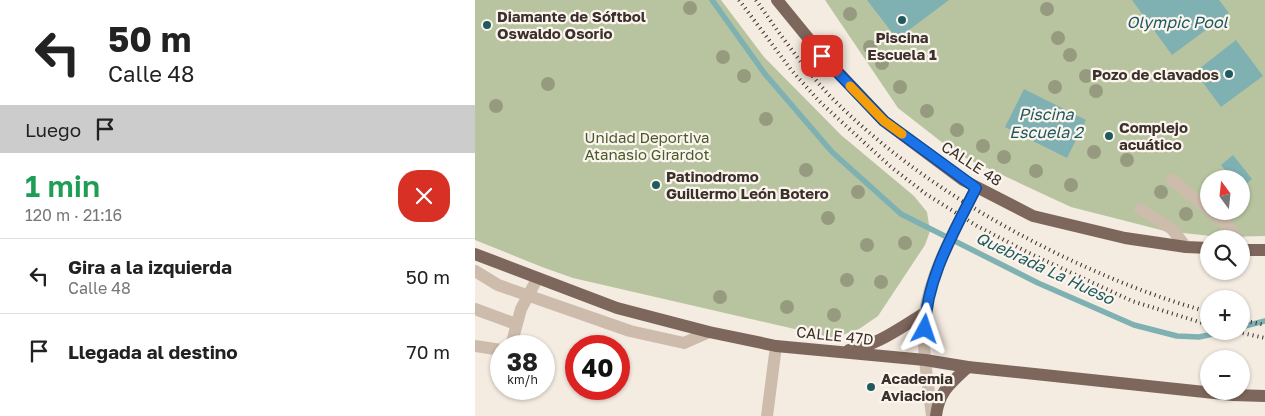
<!DOCTYPE html>
<html lang="es">
<head>
<meta charset="utf-8">
<style>
	body { margin:0; font-family:"Golos Text",sans-serif; background:#f2f2f2; color:#222; height:100vh; display:flex; flex-direction:column; font-size:19px; white-space:nowrap }
	* { box-sizing:border-box; margin:0 }
	p { font-size:16px; color:#767676 }
	.icon { flex:none; width:28px; height:28px; fill:none; stroke:currentColor; stroke-width:2; stroke-linecap:round; stroke-linejoin:round }
	.map { position:relative; flex:1; overflow:hidden }
	.drawer { display:flex; flex-direction:column; background:#fff; width:475px }
	.drawer>* { flex:none }
	.hud { background:#fff; color:#222; overflow:hidden }
	.needle { width:32px; rotate:345deg }
	.buttons { position:absolute; left:725px; top:170px; display:grid; gap:10px }
	.buttons a { display:grid; place-items:center; width:50px; height:50px; border-radius:50%; background:#fff; box-shadow:0 1px 4px #0004; font-size:25px }
	.speed { position:absolute; left:15px; top:335px; display:flex; gap:10px; font-size:25px; font-weight:700; text-align:center }
	.speed>* { display:grid; place-content:center; width:65px; height:65px; border-radius:50%; background:#fff; box-shadow:0 1px 4px #0004; line-height:1 }
	.speed small { font-size:12px; font-weight:400 }
	.speed .limit { border:8px solid #d22; background:#fff; color:#111 }
	.pin { position:absolute; display:grid; place-items:center; width:42px; height:42px; color:#fff; margin:-21px; border-radius:10px; box-shadow:0 2px 8px #0006 }
	.me { position:absolute; width:55px; margin:-28px; rotate:5deg; stroke-linejoin:round; filter:drop-shadow(0 0 4px #0008) }
	.turn { display:flex; align-items:center; gap:18px; height:105px; padding:0 25px; font-size:22px }
	.turn .icon { width:65px; height:65px; stroke-width:2.5 }
	.turn b { display:block; font-size:35px; line-height:42px }
	.then { display:flex; align-items:center; height:48px; padding:0 25px; background:#0003; gap:10px; font-size:19px }
	.round { display:grid; place-items:center; flex:none; width:52px; height:52px; border-radius:20px; background:#f2f2f2 }
	.summary { display:flex; align-items:center; justify-content:space-between; height:85px; padding:0 25px }
	h1 { font-size:30px; font-weight:600; line-height:38px; color:#1e9e55 }
	ul { padding:0; list-style:none }
	li { display:flex; align-items:center; gap:15px; height:75px; padding:0 25px; border-top:1px solid #e0e0e0 }
	li div { flex:1 }
	li b { display:block; font-size:19px }
	li em { font-style:normal }
	main { display:flex; flex:1; min-height:0 }
	.map>svg:first-child { display:block }
	.green { fill:#b8c4a0; fill-rule:evenodd }
	.water { fill:#7fb0b2 }
	.lines { fill:none; stroke-linecap:round; stroke-linejoin:round }
	.stream { stroke:#7fb0b2; stroke-width:5.5 }
	.minor { stroke:#cdbbac; stroke-width:12 }
	.major { stroke:#7d675c; stroke-width:12 }
	.rail { stroke:#3b302b; stroke-width:4; stroke-dasharray:1 4; stroke-linecap:butt }
	.tree { fill:#969b7f }
	.route-casing { stroke:#114b97; stroke-width:12 }
	.route { stroke:#1a73e8; stroke-width:9 }
	.slow { stroke:#f59e0b; stroke-width:9 }
	.poi-dot { fill:#1f5a5e; stroke:#fbf5ee; stroke-width:2 }
	.labels { text-anchor:middle; dominant-baseline:central; stroke-width:4.5; stroke-linejoin:round; paint-order:stroke }
	.poi-label { font-size:15px; font-weight:bold; fill:#3b302b; stroke:#fbf5ee; text-anchor:start }
	.park-label { font-size:15px; fill:#4a5a2e; stroke:#fbf5ee }
	.street-label { font-size:15px; fill:#3b302b; stroke:#fbf5ee }
	.water-label { font-size:16px; font-style:italic; fill:#1f5a5e; stroke:#fbf5ee }
</style>
</head>
<body>
<main>
<section class="drawer">
<div class="hud">
<div class="turn"><svg class="icon" aria-label="left" viewBox="0 0 24 24"><path d="M17 20v-9H6M10 6l-5 5 5 5"/></svg><div><b>50 m</b>Calle 48</div></div>
<div class="then">Luego<svg class="icon" aria-label="arrive" viewBox="0 0 24 24"><path d="M6 21V4h12l-3 4 3 4H6"/></svg></div>
</div>
<div class="summary"><div><h1>1 min</h1><p>120 m · 21:16</p></div><a class="round" style="background:#d93025;color:#fff"><svg class="icon" aria-label="close" viewBox="0 0 24 24"><path d="M6 6l12 12M18 6L6 18"/></svg></a></div>
<ul>
<li><svg class="icon" aria-label="left" viewBox="0 0 24 24"><path d="M17 20v-9H6M10 6l-5 5 5 5"/></svg><div><b>Gira a la izquierda</b><p>Calle 48</p></div><em>50 m</em></li>
<li><svg class="icon" aria-label="arrive" viewBox="0 0 24 24"><path d="M6 21V4h12l-3 4 3 4H6"/></svg><div><b>Llegada al destino</b></div><em>70 m</em></li>
</ul>
</section>
<div class="map">
<svg width="790" height="416" viewBox="0 0 790 416">
	<rect width="100%" height="100%" fill="#f4ebe1"/>
	<g class="green">
		<path d="M0,0H246L289,57L366,135L439,196L452,212L455,231L450,245L403,316L384,329L359,338L98,278L67,267L0,240Z"/>
		<path d="M350,0H790V236L745,237L690,231L596,207L482,154L423,108ZM734,179H766V211H734Z"/>
	</g>
	<g class="water">
		<path d="M392,0H474L422,39Z"/>
		<path d="M657,0H744L754,13L697,55Z"/>
		<path d="M761,40L788,76L746,107L720,72Z"/>
		<path d="M549,89L611,120L592,158L530,127Z"/>
		<path d="M758,155L777,179L766,188V179H757L746,165Z"/>
	</g>
	<g class="lines">
		<g class="stream">
			<path d="M237,0L290,74L357,152L426,214L563,283L659,325L702,336L724,337L752,331"/>
			<path d="M766,327L790,321"/>
		</g>
		<g class="minor">
			<path d="M697,180L734,210"/>
			<path d="M665,209L697,229L711,247"/>
			<path d="M735,211L754,227L763,239"/>
			<path d="M0,271L23,285L155,331L209,343L234,332"/>
			<path d="M0,309L41,324"/>
			<path d="M0,346L26,350"/>
			<path d="M36,346L46,309L62,279"/>
			<path d="M292,416L301,346"/>
			<path d="M457,416C453,382 446,347 450,312C456,270 482,226 501,188"/>
		</g>
		<g class="major">
			<path d="M302,0L347,55L409,121L488,180L558,216L650,238L711,247L734,248"/>
			<path d="M766,250H790"/>
			<path d="M0,254L142,308L234,332L301,346L450,360L493,367L758,395L790,396"/>
			<path d="M374,350C402,346 426,327 450,313"/>
			<path d="M461,416C464,391 476,383 493,367"/>
		</g>
		<g class="rail">
			<path d="M264,0L317,71L346,103L416,167L451,194L502,226L556,254L657,301L734,325"/>
			<path d="M281,0C304,33 327,66 355,96C421,163 501,214 585,255C633,278 682,298 734,312"/>
			<path d="M766,320L790,325"/>
			<path d="M758,331L790,338"/>
		</g>
	</g>
	<g class="tree">
		<circle cx="215" cy="8" r="7"/>
		<circle cx="572" cy="9" r="7"/>
		<circle cx="375" cy="14" r="7"/>
		<circle cx="583" cy="38" r="7"/>
		<circle cx="395" cy="47" r="7"/>
		<circle cx="595" cy="55" r="7"/>
		<circle cx="248" cy="57" r="7"/>
		<circle cx="407" cy="63" r="7"/>
		<circle cx="269" cy="76" r="7"/>
		<circle cx="611" cy="76" r="7"/>
		<circle cx="73" cy="84" r="7"/>
		<circle cx="425" cy="87" r="7"/>
		<circle cx="580" cy="87" r="7"/>
		<circle cx="621" cy="91" r="7"/>
		<circle cx="21" cy="106" r="7"/>
		<circle cx="452" cy="111" r="7"/>
		<circle cx="291" cy="119" r="7"/>
		<circle cx="482" cy="130" r="7"/>
		<circle cx="508" cy="146" r="7"/>
		<circle cx="619" cy="152" r="7"/>
		<circle cx="529" cy="157" r="7"/>
		<circle cx="652" cy="160" r="7"/>
		<circle cx="331" cy="170" r="7"/>
		<circle cx="561" cy="171" r="7"/>
		<circle cx="596" cy="185" r="7"/>
		<circle cx="383" cy="192" r="7"/>
		<circle cx="686" cy="192" r="7"/>
		<circle cx="711" cy="214" r="7"/>
		<circle cx="353" cy="218" r="7"/>
		<circle cx="430" cy="243" r="7"/>
		<circle cx="392" cy="245" r="7"/>
		<circle cx="372" cy="280" r="7"/>
		<circle cx="406" cy="282" r="7"/>
		<circle cx="245" cy="297" r="7"/>
		<circle cx="312" cy="307" r="7"/>
		<circle cx="359" cy="315" r="7"/>
	</g>
	<g class="lines">
		<defs>
			<path id="route" d="M347,56L409,121L501,188C479,232 451,279 450,329"/>
		</defs>
		<use href="#route" class="route-casing"/>
		<use href="#route" class="route"/>
		<path class="slow" d="M375,86L409,121L427,134"/>
	</g>
	<g class="poi-dot">
		<circle cx="427" cy="20" r="5"/>
		<circle cx="12" cy="25" r="5"/>
		<circle cx="754" cy="74" r="5"/>
		<circle cx="634" cy="136" r="5"/>
		<circle cx="181" cy="185" r="5"/>
		<circle cx="396" cy="387" r="5"/>
	</g>
	<g class="labels">
		<g class="poi-label">
			<text x="22" y="16">Diamante de Sóftbol<tspan x="22" dy="17">Oswaldo Osorio</tspan></text>
			<text x="427" y="37" text-anchor="middle">Piscina<tspan x="427" dy="17">Escuela 1</tspan></text>
			<text x="744" y="74" text-anchor="end">Pozo de clavados</text>
			<text x="644" y="127">Complejo<tspan x="644" dy="17">acuático</tspan></text>
			<text x="191" y="176">Patinodromo<tspan x="191" dy="17">Guillermo León Botero</tspan></text>
			<text x="406" y="378">Academia<tspan x="406" dy="17">Aviacion</tspan></text>
		</g>
		<g class="park-label">
			<text x="172" y="137">Unidad Deportiva<tspan x="172" dy="17">Atanasio Girardot</tspan></text>
		</g>
		<g class="street-label">
			<text transform="translate(497 163) rotate(33)">CALLE 48</text>
			<text transform="translate(360 335) rotate(6)">CALLE 47D</text>
		</g>
		<g class="water-label">
			<text x="702" y="22">Olympic Pool</text>
			<text x="571" y="114">Piscina<tspan x="571" dy="18">Escuela 2</tspan></text>
			<text transform="translate(570 268) rotate(25)">Quebrada La Hueso</text>
		</g>
	</g>
</svg>
<div class="buttons">
<a><svg class="needle" viewBox="-14 -14 28 28"><path d="M0-13l5 13h-10z" fill="#e53935"/><path d="M0 13l5-13h-10z" fill="#767676"/></svg></a>
<a><svg class="icon" aria-label="search" viewBox="0 0 24 24"><circle cx="10" cy="10" r="6"/><path d="M15 15l6 6"/></svg></a>
<a>+</a>
<a>−</a>
</div>
<div class="speed"><div>38<small>km/h</small></div><div class="limit">40</div></div>
<div class="pin" style="left:347px;top:56px;background:#d93025"><svg class="icon" aria-label="arrive" viewBox="0 0 24 24"><path d="M6 21V4h12l-3 4 3 4H6"/></svg></div>
<svg class="me" style="left:450px;top:329px" viewBox="-20 -20 40 40"><path d="M0-17L14 15 0 8-14 15z" fill="#1a73e8" stroke="#fff" stroke-width="4"/></svg>
</div>
</main>
</body>
</html>
